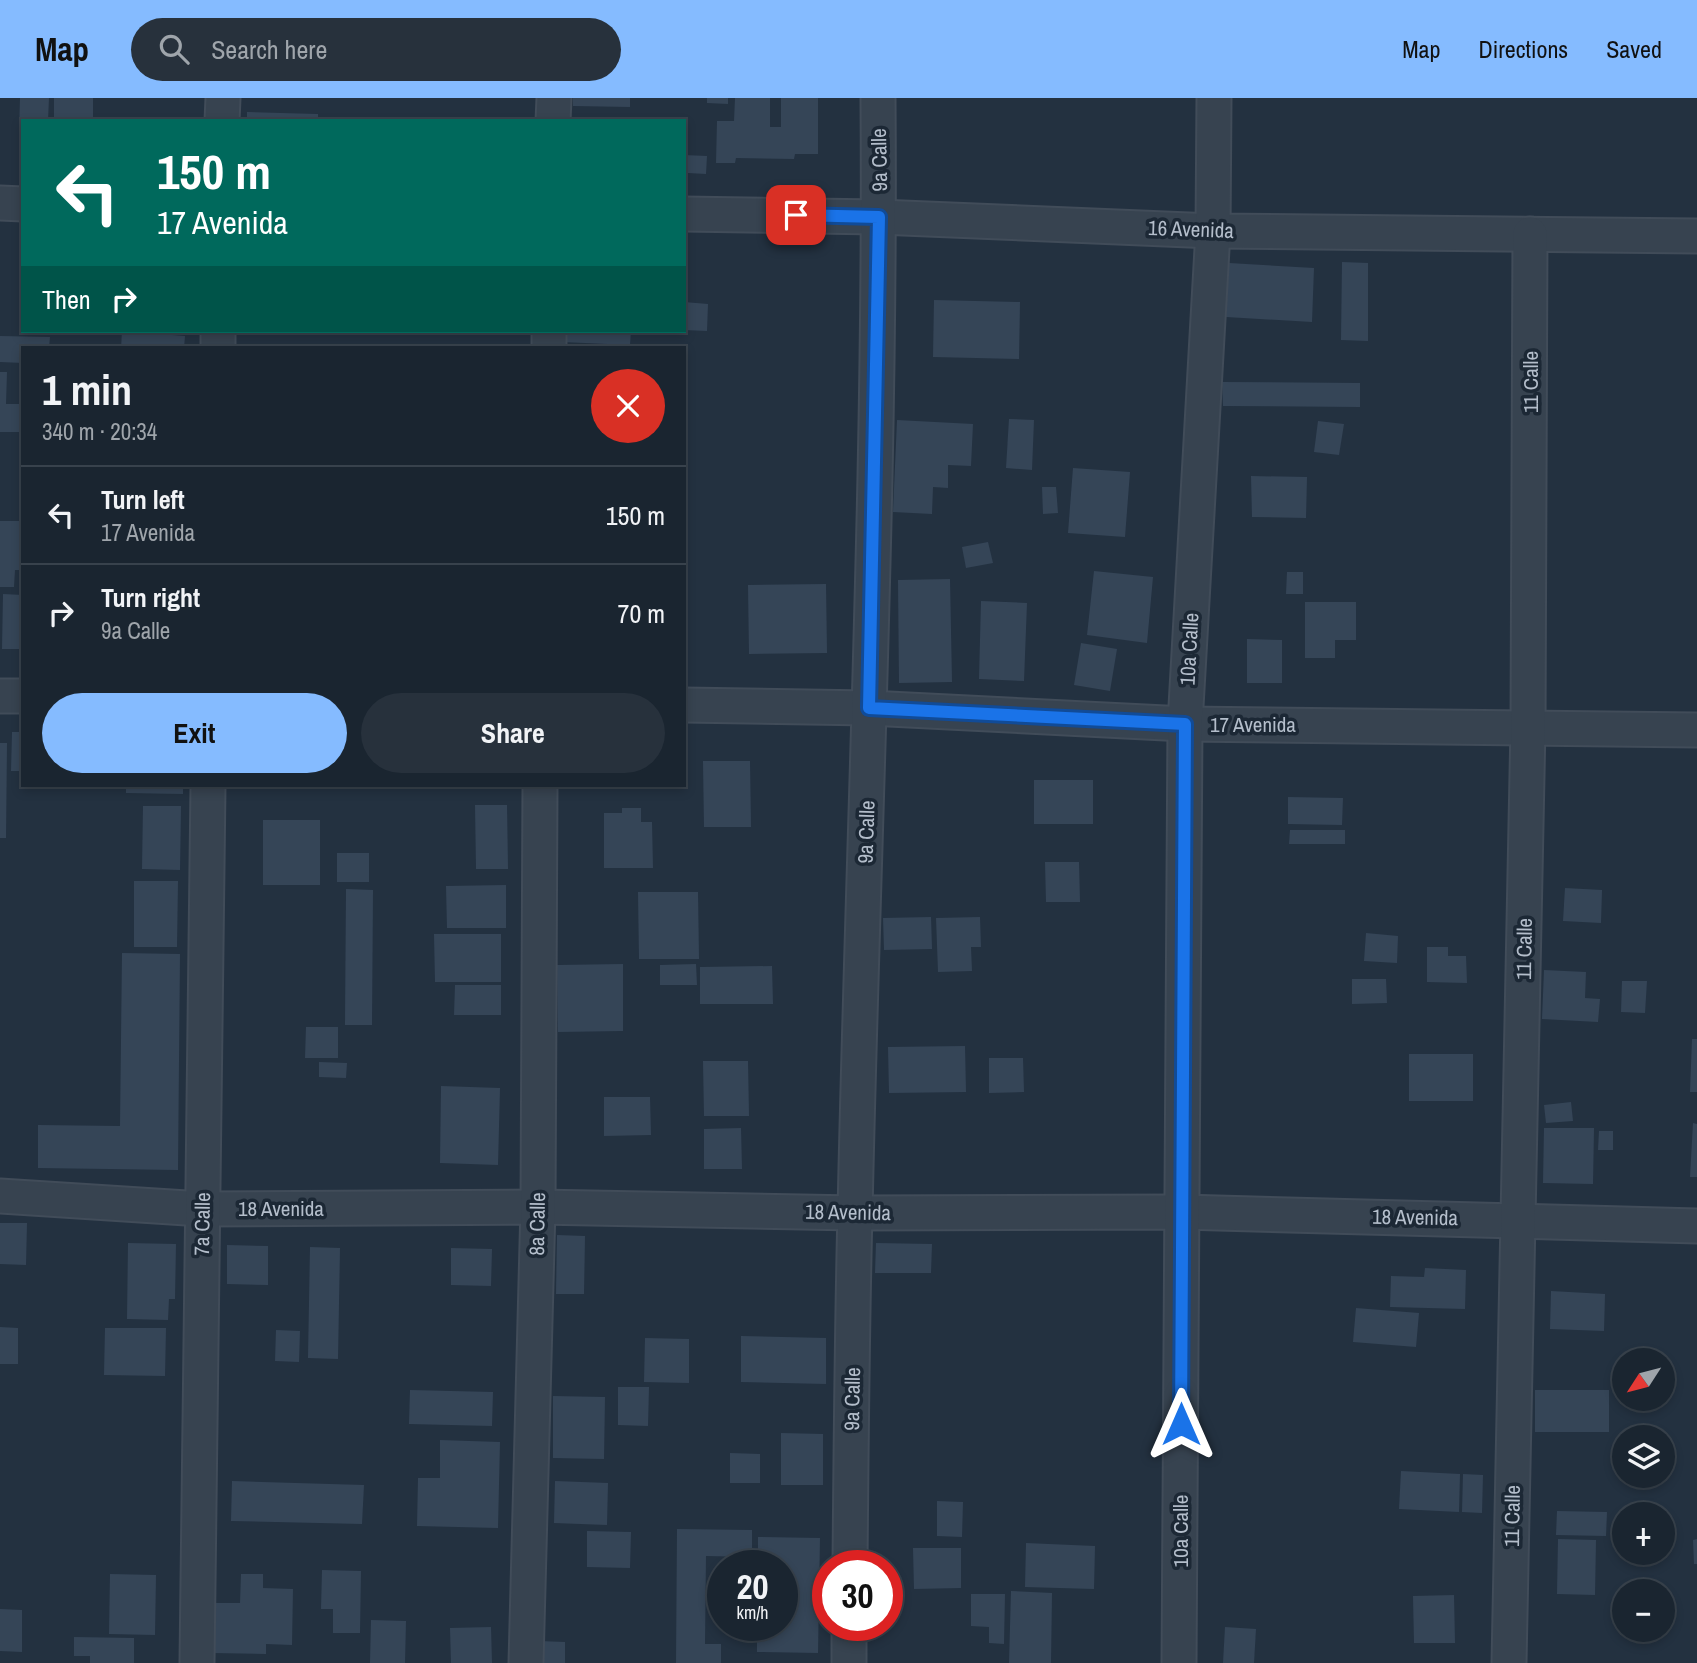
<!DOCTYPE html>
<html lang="en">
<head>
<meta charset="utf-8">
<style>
	body { margin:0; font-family:"Archivo Narrow",sans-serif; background:#27313c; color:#f1f3f6; height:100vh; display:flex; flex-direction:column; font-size:26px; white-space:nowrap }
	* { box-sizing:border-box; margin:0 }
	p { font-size:23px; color:#9fa5ab }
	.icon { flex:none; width:38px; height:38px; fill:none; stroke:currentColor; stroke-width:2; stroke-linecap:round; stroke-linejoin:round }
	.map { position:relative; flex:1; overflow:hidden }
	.panel { position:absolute; left:21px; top:248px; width:665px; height:441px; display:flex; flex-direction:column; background:#1a2530; border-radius:0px; box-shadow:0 4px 10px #0003,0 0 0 2px #38424c }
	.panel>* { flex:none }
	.guide { position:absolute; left:21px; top:21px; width:665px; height:214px; border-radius:0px; box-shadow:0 4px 10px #0003,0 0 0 2px #38424c; background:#00695c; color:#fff; overflow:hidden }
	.needle { width:46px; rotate:234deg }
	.fabs { position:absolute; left:1612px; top:1250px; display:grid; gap:14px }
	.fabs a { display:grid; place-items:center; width:63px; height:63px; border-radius:50%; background:#1a2530; box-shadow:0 4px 10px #0003,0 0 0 2px #38424c; font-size:35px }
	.speed { position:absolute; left:707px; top:1452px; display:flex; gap:14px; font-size:35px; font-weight:700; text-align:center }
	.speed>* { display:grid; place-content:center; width:91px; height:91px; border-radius:50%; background:#1a2530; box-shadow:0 4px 10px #0003,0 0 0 2px #38424c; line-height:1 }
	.speed small { font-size:18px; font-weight:400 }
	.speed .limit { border:10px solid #d22; background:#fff; color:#111 }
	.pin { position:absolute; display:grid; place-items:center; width:60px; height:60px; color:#fff; margin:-30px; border-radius:14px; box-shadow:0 4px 10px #0006 }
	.me { position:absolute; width:77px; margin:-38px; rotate:0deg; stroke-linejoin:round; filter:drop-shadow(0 0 5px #0008) }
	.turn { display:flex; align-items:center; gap:24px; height:147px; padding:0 21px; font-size:32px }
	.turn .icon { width:91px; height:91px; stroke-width:2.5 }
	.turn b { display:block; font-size:49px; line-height:60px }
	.then { display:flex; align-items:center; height:66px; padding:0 21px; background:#0003; gap:14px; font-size:26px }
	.round { display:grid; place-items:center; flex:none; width:74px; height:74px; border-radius:37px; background:#27313c }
	.headline { display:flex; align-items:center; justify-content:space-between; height:119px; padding:0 21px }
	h1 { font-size:42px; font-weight:800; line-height:52px }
	.button { display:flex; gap:14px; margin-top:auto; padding:14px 21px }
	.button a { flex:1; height:80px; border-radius:42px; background:#85bbff; color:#111; font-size:28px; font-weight:800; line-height:80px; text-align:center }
	.button a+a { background:#27313c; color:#f1f3f6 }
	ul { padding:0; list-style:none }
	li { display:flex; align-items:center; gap:21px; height:98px; padding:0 21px; border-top:2px solid #38424c }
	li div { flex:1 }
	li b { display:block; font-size:26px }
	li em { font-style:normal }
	header { display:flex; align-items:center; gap:42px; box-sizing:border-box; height:98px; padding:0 35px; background:#85bbff; color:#111 }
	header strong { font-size:33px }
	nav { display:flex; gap:38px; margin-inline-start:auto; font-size:24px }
	.search { width:490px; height:63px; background:#27313c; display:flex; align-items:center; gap:18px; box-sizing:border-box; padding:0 24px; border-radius:38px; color:#9fa5ab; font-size:26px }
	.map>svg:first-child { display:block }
	.building { fill:#354557 }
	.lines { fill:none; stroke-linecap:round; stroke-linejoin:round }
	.street-casing { stroke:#414c59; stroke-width:37 }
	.street { stroke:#374350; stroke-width:33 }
	.route-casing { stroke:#114b97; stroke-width:18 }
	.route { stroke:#1a73e8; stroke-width:12 }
	.labels { text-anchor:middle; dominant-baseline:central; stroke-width:7; stroke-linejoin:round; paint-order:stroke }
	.street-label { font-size:21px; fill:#b4becb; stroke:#1c2835 }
</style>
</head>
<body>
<header>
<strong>Map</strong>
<div class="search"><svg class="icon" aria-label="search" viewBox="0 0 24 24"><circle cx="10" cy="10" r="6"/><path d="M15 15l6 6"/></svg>Search here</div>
<nav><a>Map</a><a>Directions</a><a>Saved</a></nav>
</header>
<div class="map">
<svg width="1697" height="1565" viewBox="0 0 1697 1565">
	<rect width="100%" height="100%" fill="#233140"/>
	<g class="building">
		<path d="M20,0H49L48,23H23V34H19Z"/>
		<rect x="54" y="0" width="39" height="23"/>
		<path d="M573,0H630V9L573,8Z"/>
		<path d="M707,0H728V6L707,5Z"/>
		<path d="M735,0H770V29H781V0H818V56H795L794,61L736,60L735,65H716L717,23H734Z"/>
		<path d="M247,14L318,16V23H247Z"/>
		<path d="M342,19L379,20V23H342Z"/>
		<path d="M684,57L707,58L706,76L688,75L687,84H684Z"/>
		<path d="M1342,164L1368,165V243L1341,242Z"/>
		<path d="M1229,165L1314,170L1312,224L1226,219Z"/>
		<path d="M934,202L1020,204L1019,261L933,259Z"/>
		<path d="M684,204L708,206L707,233L684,232Z"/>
		<path d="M122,233L185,238L184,250H121Z"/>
		<path d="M563,233H631L630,247L562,244Z"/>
		<path d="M0,238L50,239L49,250H23V265L0,264Z"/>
		<path d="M0,274H7L6,306H23V334H0Z"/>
		<path d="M1222,284L1360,285V309L1223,308Z"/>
		<path d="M1009,321L1034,322L1032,372L1006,370Z"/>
		<path d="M897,322L973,326L971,368L948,367V390L933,389L932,416L893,414Z"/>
		<path d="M1318,323L1344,326L1339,357L1314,354Z"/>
		<path d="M1073,370L1130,374L1125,439L1068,435Z"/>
		<path d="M1251,378L1307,379L1306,420L1252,419Z"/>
		<path d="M1042,389H1056L1058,415L1043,416Z"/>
		<path d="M0,423H23V472H15L14,489H0Z"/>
		<path d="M988,444L993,465L966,470L962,449Z"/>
		<path d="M1094,473L1153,479L1147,545L1087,537Z"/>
		<path d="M1287,474H1303V496H1286Z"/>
		<path d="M950,481L952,584L899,585L898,482Z"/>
		<path d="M826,486L827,555L749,556L748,487Z"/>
		<path d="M3,496L23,497V551H2Z"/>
		<path d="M981,503L1027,505L1024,583L979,581Z"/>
		<path d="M1305,504H1356V542H1335V560H1305Z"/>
		<path d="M1247,541L1282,542V585H1247Z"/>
		<path d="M1081,545L1117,551L1110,593L1074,587Z"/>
		<path d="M12,634H23V673H11Z"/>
		<path d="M0,645H7L6,740H0Z"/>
		<path d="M703,663H750L751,729H704Z"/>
		<rect x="1034" y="682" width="59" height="44"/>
		<path d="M126,688H183V696L126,695Z"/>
		<path d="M1288,699L1343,700L1342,727L1288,726Z"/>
		<path d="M475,707H507L508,771H476Z"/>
		<path d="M143,708H181L180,772L142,771Z"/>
		<path d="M622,710H641V724H652L653,770H604V715H622Z"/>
		<rect x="263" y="722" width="57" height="65"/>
		<path d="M1290,732H1345V746H1289Z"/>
		<rect x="337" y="755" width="32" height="29"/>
		<path d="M1045,764H1079L1080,804H1046Z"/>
		<path d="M134,783H178L177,849H134Z"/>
		<path d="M506,787V830H447L446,788Z"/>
		<path d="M1565,790L1602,792L1601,825L1563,823Z"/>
		<path d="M346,791L373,792L372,927H345Z"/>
		<path d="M638,794H698L699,861H639Z"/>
		<path d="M931,819L932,851L884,852L883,820Z"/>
		<path d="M980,819L981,849H971L972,873L938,874L936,820Z"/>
		<path d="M1366,835L1398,838L1397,865L1364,863Z"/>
		<path d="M434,836H501V884H435Z"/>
		<path d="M1427,849H1448V858H1466L1467,885L1427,884Z"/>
		<path d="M122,855L180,856L178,1072L38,1070V1027L120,1028Z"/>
		<path d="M623,866V933L558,934L557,867Z"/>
		<path d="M696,866L697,887H660V867Z"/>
		<path d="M772,868L773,906H700V869Z"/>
		<path d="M1544,872L1586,874L1585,900L1600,901L1598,924L1542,921Z"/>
		<path d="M1352,881H1386L1387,905L1352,906Z"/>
		<path d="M1622,883H1647L1645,915L1621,914Z"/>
		<path d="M455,887H501V917H454Z"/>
		<path d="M306,929H338V960H305Z"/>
		<path d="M1692,941H1697V994H1690Z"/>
		<path d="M965,948L966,994L889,995L888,949Z"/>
		<rect x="1409" y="956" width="64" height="47"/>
		<path d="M989,960H1023L1024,994L989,995Z"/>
		<path d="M703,963H748L749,1018H704Z"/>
		<path d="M319,964L347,965L346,980L319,979Z"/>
		<path d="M441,988L500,990L498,1067L440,1065Z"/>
		<path d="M604,999H650L651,1037L604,1038Z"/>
		<path d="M1571,1004L1573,1023L1546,1025L1544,1007Z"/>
		<path d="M1693,1025L1697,1026V1079H1690Z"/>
		<path d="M741,1030L742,1071H704V1031Z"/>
		<path d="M1544,1030H1594L1593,1086L1543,1085Z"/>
		<path d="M1599,1033H1613V1052H1598Z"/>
		<path d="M0,1125H27L26,1167L0,1166Z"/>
		<path d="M557,1137L585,1138L584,1196H556Z"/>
		<path d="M128,1145L176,1146L175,1201H169L168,1222L127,1221Z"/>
		<path d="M876,1145L932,1146L931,1175H875Z"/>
		<path d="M227,1147L268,1148V1187L227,1186Z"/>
		<path d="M310,1149L340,1150L338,1261L308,1260Z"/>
		<path d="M451,1150L492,1151L491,1188L451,1187Z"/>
		<path d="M1425,1170L1466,1172L1465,1211L1390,1209L1391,1178L1424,1179Z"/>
		<path d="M1551,1193L1605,1196L1604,1233L1550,1231Z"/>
		<path d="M1356,1210L1419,1215L1416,1249L1353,1244Z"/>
		<path d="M0,1229L18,1230V1266H0Z"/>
		<path d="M105,1230H166L165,1278L104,1277Z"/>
		<path d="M276,1232L300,1233L299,1264L275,1263Z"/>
		<path d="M741,1238L826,1240V1286L741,1284Z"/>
		<path d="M645,1240L689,1241V1285L644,1284Z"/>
		<path d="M618,1289H649L648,1328L618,1327Z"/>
		<path d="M410,1292L493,1294L492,1328L409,1326Z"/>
		<rect x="1535" y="1292" width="74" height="42"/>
		<path d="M553,1298L605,1299L604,1361L553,1360Z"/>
		<path d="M781,1335L823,1336V1387H781Z"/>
		<path d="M440,1342L500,1344L498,1430L417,1428L418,1380H440Z"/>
		<path d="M730,1355L760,1356V1385H730Z"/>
		<path d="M1401,1373L1460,1376L1459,1414L1399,1411Z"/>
		<path d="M1463,1376L1483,1377L1482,1415L1462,1414Z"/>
		<path d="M232,1383L364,1387L362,1426L231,1423Z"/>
		<path d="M555,1383L608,1385L607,1427L554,1425Z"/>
		<path d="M937,1403L963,1404L962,1439L937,1438Z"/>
		<path d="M1557,1413L1607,1414L1606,1438L1556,1437Z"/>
		<path d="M677,1431L752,1432V1459L706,1458L705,1546H721V1565H676Z"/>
		<path d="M587,1433L631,1434L630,1470L587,1469Z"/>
		<path d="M758,1439L820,1440L818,1555L757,1554V1528H782V1468H758Z"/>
		<path d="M1558,1441L1596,1442L1595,1497L1557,1496Z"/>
		<path d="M1697,1441V1466H1694L1693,1442Z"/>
		<path d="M1026,1445L1095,1448L1094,1491L1025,1489Z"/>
		<path d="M913,1450H961V1490L914,1491Z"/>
		<path d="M322,1472L361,1473L360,1535H333V1511H321Z"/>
		<path d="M110,1476L156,1477L155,1537L109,1536Z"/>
		<path d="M241,1476H263V1490L293,1491L292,1547L266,1546V1556L212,1555L213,1505H240Z"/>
		<path d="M1011,1493L1052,1495L1051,1565H1009Z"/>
		<path d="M971,1496H1005L1004,1546L989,1545V1529L971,1528Z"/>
		<path d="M1454,1497L1455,1545H1414L1413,1498Z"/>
		<path d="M0,1511L22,1512V1554L0,1553Z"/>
		<path d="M371,1522L406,1523L405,1565H370Z"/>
		<path d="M491,1529L492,1565H451L450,1530Z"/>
		<path d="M1225,1529L1256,1531L1254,1565H1223Z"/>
		<path d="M74,1539L134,1540V1565H90V1558H74Z"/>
		<path d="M539,1543L565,1544V1565H538Z"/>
	</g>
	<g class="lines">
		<defs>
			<g id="street">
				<path d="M222,23L223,0"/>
				<path d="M553,23L554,0"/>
				<path d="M0,105L23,106"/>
				<path d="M684,116L879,119L1213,133L1697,138"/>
				<path d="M218,250V233"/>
				<path d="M549,250V233"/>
				<path d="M0,598H23"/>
				<path d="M684,607L869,610L1185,626L1697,632"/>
				<path d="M0,1098L202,1111L538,1109L855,1115L1182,1114L1697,1128"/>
				<path d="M850,1468C851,1350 852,1232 855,1114C863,743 881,371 878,0"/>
				<path d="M197,1565L208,688"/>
				<path d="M526,1565L538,1109L540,688"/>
				<path d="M849,1565V1528"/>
				<path d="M1179,1565L1185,626L1213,133L1214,0"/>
				<path d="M1509,1565L1528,628L1530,136"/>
			</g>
		</defs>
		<use href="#street" class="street-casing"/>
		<use href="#street" class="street"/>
	</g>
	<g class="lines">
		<defs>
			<path id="route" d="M796,117L879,119L869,610L1185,626L1181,1326"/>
		</defs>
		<use href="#route" class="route-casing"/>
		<use href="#route" class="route"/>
	</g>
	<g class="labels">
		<g class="street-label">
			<text transform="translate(879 62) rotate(-91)">9a Calle</text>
			<text transform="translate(1191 131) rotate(2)">16 Avenida</text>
			<text transform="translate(1530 284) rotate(-90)">11 Calle</text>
			<text transform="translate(1189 551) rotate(-87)">10a Calle</text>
			<text x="1253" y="626">17 Avenida</text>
			<text transform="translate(866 734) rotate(-88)">9a Calle</text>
			<text transform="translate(1524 851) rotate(-89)">11 Calle</text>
			<text x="281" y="1110">18 Avenida</text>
			<text transform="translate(848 1114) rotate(1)">18 Avenida</text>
			<text transform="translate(1415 1119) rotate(1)">18 Avenida</text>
			<text transform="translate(202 1126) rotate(-89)">7a Calle</text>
			<text transform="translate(537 1126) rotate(-89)">8a Calle</text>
			<text transform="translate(852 1301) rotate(-89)">9a Calle</text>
			<text transform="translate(1512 1418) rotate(-89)">11 Calle</text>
			<text transform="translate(1180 1433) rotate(-90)">10a Calle</text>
		</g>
	</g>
</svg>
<div class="fabs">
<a><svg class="needle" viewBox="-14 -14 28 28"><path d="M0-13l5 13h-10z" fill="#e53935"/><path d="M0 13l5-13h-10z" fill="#9fa5ab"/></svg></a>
<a><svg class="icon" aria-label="layers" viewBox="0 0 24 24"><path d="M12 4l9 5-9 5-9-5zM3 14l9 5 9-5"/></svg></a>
<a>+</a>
<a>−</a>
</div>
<div class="speed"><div>20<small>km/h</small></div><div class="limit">30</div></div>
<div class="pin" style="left:796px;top:117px;background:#d93025"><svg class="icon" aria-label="arrive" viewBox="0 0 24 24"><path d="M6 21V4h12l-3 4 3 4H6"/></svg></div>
<svg class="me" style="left:1181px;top:1326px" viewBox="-20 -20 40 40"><path d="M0-17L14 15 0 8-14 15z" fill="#1a73e8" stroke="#fff" stroke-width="4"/></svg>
<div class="guide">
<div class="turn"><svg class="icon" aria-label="left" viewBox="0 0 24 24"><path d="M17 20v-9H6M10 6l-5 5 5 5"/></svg><div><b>150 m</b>17 Avenida</div></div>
<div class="then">Then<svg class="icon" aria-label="right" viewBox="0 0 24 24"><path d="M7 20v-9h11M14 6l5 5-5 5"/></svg></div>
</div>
<section class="panel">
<div class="headline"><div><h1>1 min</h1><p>340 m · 20:34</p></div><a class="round" style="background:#d93025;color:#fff"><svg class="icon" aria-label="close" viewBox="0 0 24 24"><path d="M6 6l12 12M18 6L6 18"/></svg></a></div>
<ul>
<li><svg class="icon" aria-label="left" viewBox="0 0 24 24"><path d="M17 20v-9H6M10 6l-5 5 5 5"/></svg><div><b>Turn left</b><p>17 Avenida</p></div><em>150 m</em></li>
<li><svg class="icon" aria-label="right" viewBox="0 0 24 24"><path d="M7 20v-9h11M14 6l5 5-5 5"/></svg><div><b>Turn right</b><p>9a Calle</p></div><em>70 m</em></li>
</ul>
<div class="button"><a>Exit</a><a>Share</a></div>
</section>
</div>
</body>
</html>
